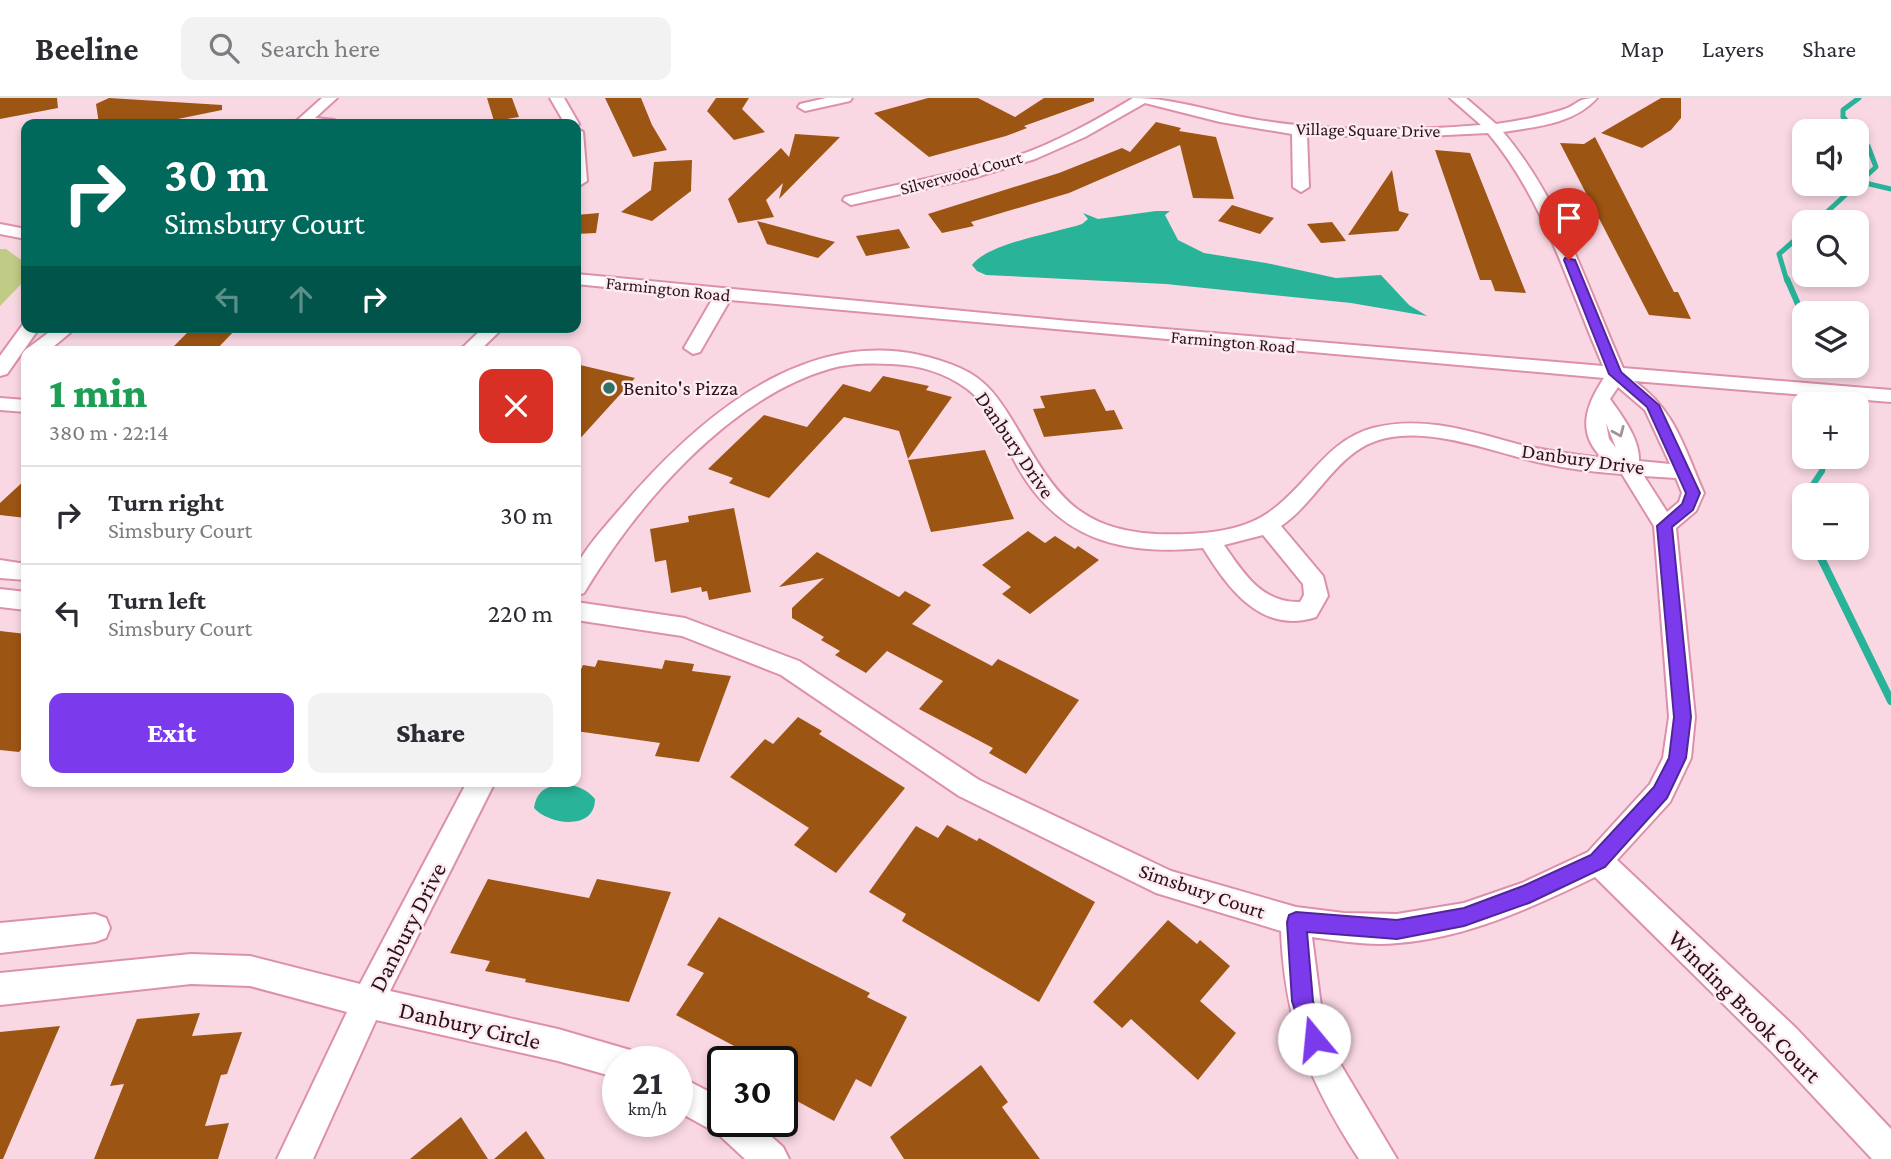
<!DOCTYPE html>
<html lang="en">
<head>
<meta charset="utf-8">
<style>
	body { margin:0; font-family:"Crimson Pro",serif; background:#f2f2f3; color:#2b2b33; height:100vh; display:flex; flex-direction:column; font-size:26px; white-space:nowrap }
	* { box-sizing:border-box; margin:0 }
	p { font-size:23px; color:#7c7c81 }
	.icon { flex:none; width:38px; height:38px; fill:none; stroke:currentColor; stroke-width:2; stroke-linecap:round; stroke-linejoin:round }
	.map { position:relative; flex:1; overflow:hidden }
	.drawer { position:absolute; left:21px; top:248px; width:560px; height:441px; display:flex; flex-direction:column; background:#fff; border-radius:14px; box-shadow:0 4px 10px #0003 }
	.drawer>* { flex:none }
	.banner { position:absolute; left:21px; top:21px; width:560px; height:214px; border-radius:14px; box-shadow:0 4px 10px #0003; background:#00695c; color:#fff; overflow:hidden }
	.buttons { position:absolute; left:1792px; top:21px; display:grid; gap:14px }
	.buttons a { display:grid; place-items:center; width:77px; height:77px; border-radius:14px; background:#fff; box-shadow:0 4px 10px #0003; font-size:35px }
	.speed { position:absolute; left:602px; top:948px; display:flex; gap:14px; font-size:35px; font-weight:700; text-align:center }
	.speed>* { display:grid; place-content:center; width:91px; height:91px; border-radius:50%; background:#fff; box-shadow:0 4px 10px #0003; line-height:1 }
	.speed small { font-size:18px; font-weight:400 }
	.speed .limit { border:4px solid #111; border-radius:10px; background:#fff; color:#111 }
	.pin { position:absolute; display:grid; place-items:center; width:60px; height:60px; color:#fff; margin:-72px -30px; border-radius:50% 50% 50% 0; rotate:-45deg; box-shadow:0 0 7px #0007 }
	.pin .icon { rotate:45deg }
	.me { position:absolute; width:77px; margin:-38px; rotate:343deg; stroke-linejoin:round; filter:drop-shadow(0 0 5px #0008) }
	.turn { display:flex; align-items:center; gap:24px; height:147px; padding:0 28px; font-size:32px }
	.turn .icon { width:91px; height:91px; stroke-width:2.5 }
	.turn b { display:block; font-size:49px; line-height:60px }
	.lanes { display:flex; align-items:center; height:66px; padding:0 28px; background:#0003; justify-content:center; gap:35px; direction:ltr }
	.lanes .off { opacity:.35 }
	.round { display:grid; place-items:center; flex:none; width:74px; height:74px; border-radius:14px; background:#f2f2f3 }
	.headline { display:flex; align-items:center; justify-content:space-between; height:119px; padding:0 28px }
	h1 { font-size:42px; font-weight:800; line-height:52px; color:#1e9e55 }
	.cta { display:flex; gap:14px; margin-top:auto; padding:14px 28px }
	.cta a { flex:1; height:80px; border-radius:14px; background:#7c3aed; color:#fff; font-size:28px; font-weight:800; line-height:80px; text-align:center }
	.cta a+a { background:#f2f2f3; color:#2b2b33 }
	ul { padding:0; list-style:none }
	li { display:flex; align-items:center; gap:21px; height:98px; padding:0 28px; border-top:2px solid #e1e1e2 }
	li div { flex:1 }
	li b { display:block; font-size:26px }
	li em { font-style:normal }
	header { display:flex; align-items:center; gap:42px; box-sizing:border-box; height:98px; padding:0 35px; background:#fff; border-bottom:2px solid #e1e1e2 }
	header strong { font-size:33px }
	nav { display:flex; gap:38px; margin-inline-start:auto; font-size:24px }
	.search { width:490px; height:63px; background:#f2f2f3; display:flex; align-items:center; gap:18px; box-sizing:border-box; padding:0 24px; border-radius:14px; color:#7c7c81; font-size:26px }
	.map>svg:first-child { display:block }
	.green { fill:#c0cb86 }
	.water { fill:#29b399 }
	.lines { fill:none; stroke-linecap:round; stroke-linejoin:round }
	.stream-far2 { stroke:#29b399; stroke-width:5 }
	.stream-far1 { stroke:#29b399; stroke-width:6 }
	.stream { stroke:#29b399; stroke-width:8 }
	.building { fill:#9d5513 }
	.minor-casing { stroke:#dd90ac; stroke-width:4 }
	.minor { fill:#fff; fill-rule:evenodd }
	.oneway { stroke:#a19499 }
	.route { fill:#7c3aed; stroke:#51269a; stroke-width:2 }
	.poi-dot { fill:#307364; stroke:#fcebf0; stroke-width:2.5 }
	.labels { text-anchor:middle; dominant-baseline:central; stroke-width:5; stroke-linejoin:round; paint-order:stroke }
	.far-street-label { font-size:18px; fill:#2e111d; stroke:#fcebf0 }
	.poi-label { font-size:21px; fill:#2e111d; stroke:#fcebf0; text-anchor:start }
	.street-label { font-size:21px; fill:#2e111d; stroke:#fcebf0 }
	.near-street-label { font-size:24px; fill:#2e111d; stroke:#fcebf0 }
</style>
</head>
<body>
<header>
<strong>Beeline</strong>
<div class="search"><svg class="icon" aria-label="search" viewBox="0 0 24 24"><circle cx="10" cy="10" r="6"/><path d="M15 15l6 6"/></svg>Search here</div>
<nav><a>Map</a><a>Layers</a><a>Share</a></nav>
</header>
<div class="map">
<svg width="1891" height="1061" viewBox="0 0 1891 1061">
	<rect width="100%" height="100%" fill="#fad8e3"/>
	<path class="green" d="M0,151H6L24,164L25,182L0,208Z"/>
	<g class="water">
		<path d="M1156,113H1170L1165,117L1178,142L1204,155L1266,165L1336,180L1381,177L1409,207L1427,218L1351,205L1166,186L986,177L977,173L972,167C988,145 1055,135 1082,126L1088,121L1083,115L1098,121Z"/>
		<path d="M555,687C571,685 585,689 595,701C595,733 549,727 534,710C536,696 542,691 555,687Z"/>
	</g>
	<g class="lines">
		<g class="stream-far2">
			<path d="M1857,36L1859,35L1843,19V12L1859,0"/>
			<path d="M1861,84L1891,91"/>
			<path d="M1816,124L1876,69L1868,48L1857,40"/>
			<path d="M1787,183L1779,156L1804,134"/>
		</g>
		<g class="stream-far1">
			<path d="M1787,181L1804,220"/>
			<path d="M1831,268L1838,277"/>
			<path d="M1806,397L1822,373L1825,359"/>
			<path d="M1799,412L1804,399"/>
		</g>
		<g class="stream">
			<path d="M1799,410L1804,429"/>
			<path d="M1816,450L1891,603"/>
		</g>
	</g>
	<g class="building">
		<path d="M0,0H57L58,10L0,21Z"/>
		<path d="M109,0L222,7V12L153,26H99L96,6Z"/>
		<path d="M487,0H512L519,19L494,23Z"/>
		<path d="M605,0H641L652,27L667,52L633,59Z"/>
		<path d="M716,0H749L742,11L765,34L734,42L707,13Z"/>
		<path d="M928,0H978L1015,19L1044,0H1094V3L1024,28L1027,30L1006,38L929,59L874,15Z"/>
		<path d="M1661,0H1681V20L1671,32L1642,50L1601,35Z"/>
		<path d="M1156,24L1181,30L1179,33L1216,39L1234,101L1193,100L1180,47L1069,95L971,124L974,128L942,135L928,116L1059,75L1122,50L1130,54Z"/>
		<path d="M795,36L840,39L779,101L783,85L766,102L774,119L738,125L728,101L781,50L789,59Z"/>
		<path d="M1595,39L1674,194H1678L1691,221L1649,217L1560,45L1584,46Z"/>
		<path d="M1435,52L1470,55L1526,195L1495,193L1491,182H1480Z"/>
		<path d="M692,62L691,93L652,123L621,114L651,92L654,64Z"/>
		<path d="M1392,72L1399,113L1409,116L1398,133L1348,137Z"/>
		<path d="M1232,107L1274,120L1260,136L1218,123Z"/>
		<path d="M599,115L596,135L576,136V117Z"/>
		<path d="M757,123L835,144L818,160L767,146Z"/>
		<path d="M1332,124L1346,143L1321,145L1307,126Z"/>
		<path d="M899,131L910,150L866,158L856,138Z"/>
		<path d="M193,229H238L214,254H168Z"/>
		<path d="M576,266L635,280L576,345Z"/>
		<path d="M883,278L929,288L926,292L952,299L908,361L899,333L844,319L769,400L729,385L733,380L708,371L764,317L807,329L843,286L870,294Z"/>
		<path d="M1095,291L1106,313L1114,312L1123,331L1044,339L1033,311L1045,310L1040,298Z"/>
		<path d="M985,352L1014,421L931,434L908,362Z"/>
		<path d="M26,381V420L0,417V405Z"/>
		<path d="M734,410L751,494L709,502L707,493L702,494L701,489L671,495L666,462L655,464L650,431L689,424L688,418Z"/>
		<path d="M1028,433L1045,445L1055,438L1075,451L1078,448L1099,462L1030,516L1002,496L1011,489L982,467Z"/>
		<path d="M817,454L899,499L905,493L931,507L912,526L992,568L998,561L1079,602L1026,676L989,655L993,650L919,611L943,583L887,553L866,575L835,557L840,553L821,542L824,539L792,520V510L824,480L779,489Z"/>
		<path d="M0,533L26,536V645L19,654L0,652Z"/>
		<path d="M598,562L662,571L665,562L694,566L692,573L731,578L699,664L655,658L660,645L576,633V582L583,567L595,569Z"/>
		<path d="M798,619L822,633L819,636L905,690L836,775L794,747L809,730L730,679L765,641L773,646Z"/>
		<path d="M947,727L977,743L979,740L1095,804L1039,904L902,823L906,816L869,794L916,728L938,740Z"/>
		<path d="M488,781L589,800L597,781L671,794L629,904L525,884L526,881L485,873L490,863L450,855Z"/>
		<path d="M719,819L870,895L867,899L907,919L871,989L856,981L834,1023L782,995V964H747L751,957L676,917L704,875L687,867Z"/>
		<path d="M1168,822L1197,846L1200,842L1230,868L1200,903L1236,935L1198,982L1131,921L1122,930L1093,904Z"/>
		<path d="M200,915L192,938L242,934L227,976L221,977L205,1028L229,1025L218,1061H94L124,986L110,988L137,921Z"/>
		<path d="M60,928L3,1061H0V934Z"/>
		<path d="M981,967L1008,1004L1002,1009L1040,1061H904L890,1039Z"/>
		<path d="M461,1019L488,1061H410Z"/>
		<path d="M526,1033L545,1061H494Z"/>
	</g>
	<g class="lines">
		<defs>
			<g id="minor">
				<path d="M322,0H337L315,20L334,22L341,26H293Z"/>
				<path d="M550,0H564L579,26L577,29L576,26H565Z"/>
				<path d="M826,0H852L850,3L805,13L798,9L800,6Z"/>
				<path d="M1133,0C1178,0 1221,17 1265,23C1336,34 1410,33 1481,27L1450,0H1466L1496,26C1518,23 1540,19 1562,12C1579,7 1575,0 1597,0C1574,26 1535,29 1503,34C1561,102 1587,189 1623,270L1891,292V304L1634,283C1676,313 1684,350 1704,395L1696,413L1676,430L1695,619L1691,660L1670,704L1617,762L1796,930L1891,1031V1061H1872L1772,954L1595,779C1533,809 1467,840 1398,845C1370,848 1340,843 1312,839L1321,908L1335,957L1397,1061H1359C1309,984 1285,926 1281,833L1156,795L959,698L781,577L682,538L576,522V504L685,520L799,563L979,682L1171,773L1296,809L1344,815L1397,816L1464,805L1522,785L1588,754L1650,686L1663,660L1669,619L1654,428L1622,376C1595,374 1568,371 1542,365C1490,354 1412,319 1361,350C1329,370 1312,407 1281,428L1323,478L1328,498L1316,519C1261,537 1228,490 1203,450C1120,458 1056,441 1015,364C1002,339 989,307 966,290C944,274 918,267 892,266C871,265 849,265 829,271C727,301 637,407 584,495L576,498C576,490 574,480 576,472C578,456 620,412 632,397C714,305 829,213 960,270C985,281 998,299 1012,322C1052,388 1070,431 1156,436C1194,437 1241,436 1272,412C1308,386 1327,342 1373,330C1424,317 1472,334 1521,347C1548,353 1575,357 1602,360C1576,334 1586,307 1604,280L730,202L700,254L693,256L684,250L713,200L576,186V176L1069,223L1603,268C1568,188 1545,103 1488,35L1406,39L1307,37L1309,89L1301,94L1293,89L1292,36L1220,24L1145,5L1085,39L1035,61L973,80L851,107L843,102L845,99C899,85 954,77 1008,61C1052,47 1093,24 1133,0ZM1618,289L1645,312L1670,366L1639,363C1640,341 1622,318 1610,301ZM1606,325L1616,350L1609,341ZM1644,378L1676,380L1682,395L1679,404L1667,414ZM1263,437L1303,486L1304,497L1300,504C1262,505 1244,476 1224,447Z"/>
				<path d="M576,30L583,34L587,83L579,88L576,87Z"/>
				<path d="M0,126L26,131V141L0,136Z"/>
				<path d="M24,225L26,229H40L7,276L0,278V258Z"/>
				<path d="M56,229H77L47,254L26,255L28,250Z"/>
				<path d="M484,229H504L478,254H458Z"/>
				<path d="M0,300L26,302V314L0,312Z"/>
				<path d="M0,462L26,466V482L0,480Z"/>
				<path d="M0,491L26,494V512L0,509Z"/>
				<path d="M467,684H495L390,893L558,931L630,952L635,964H618V980L558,963L376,922L313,1061H277L347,914L250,888L191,886L0,907V875L191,856L250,858L360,886Z"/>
				<path d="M95,816L106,820L110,830L106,840L95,844L0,855V825Z"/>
				<path d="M677,977L723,1001V1024H755L783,1049L789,1061H745L717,1035L677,1013Z"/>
			</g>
		</defs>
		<use href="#minor" class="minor-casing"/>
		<use href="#minor" class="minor"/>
	</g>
	<defs><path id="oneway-chevron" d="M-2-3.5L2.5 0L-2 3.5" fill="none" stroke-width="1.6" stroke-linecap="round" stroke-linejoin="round" transform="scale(1.75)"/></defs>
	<use class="oneway" href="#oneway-chevron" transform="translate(1619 334) rotate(66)"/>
	<path class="route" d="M1565,160L1575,162L1621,274L1659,307L1700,395L1693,412L1672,429L1691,619L1686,660L1667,700L1605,769L1529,805L1464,828L1397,841L1307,834L1313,903L1324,941L1321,948L1314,951L1306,948L1292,903L1287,824L1289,817L1296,814L1397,822L1464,810L1523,788L1591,757L1654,689L1669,660L1674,619L1657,428L1682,406L1686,395L1647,309L1609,276L1564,162Z"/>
	<circle class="poi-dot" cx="609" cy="290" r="7"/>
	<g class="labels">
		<g class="far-street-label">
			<text transform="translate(1368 32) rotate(1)">Village Square Drive</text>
			<text transform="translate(961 75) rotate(-15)">Silverwood Court</text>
			<text transform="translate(668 191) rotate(6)">Farmington Road</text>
			<text transform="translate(1233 244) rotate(5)">Farmington Road</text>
		</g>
		<g class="poi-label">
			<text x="623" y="290">Benito's Pizza</text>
		</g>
		<g class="street-label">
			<text transform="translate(1015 347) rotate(56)">Danbury Drive</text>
			<text transform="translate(1583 361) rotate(8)">Danbury Drive</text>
			<text transform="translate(1202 793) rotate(19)">Simsbury Court</text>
		</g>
		<g class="near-street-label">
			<text transform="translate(407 829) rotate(-63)">Danbury Drive</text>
			<text transform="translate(1745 908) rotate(45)">Winding Brook Court</text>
			<text transform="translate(470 927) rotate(13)">Danbury Circle</text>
		</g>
	</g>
</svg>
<div class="buttons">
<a><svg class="icon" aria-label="sound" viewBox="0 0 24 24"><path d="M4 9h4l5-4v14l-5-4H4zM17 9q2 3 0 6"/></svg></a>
<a><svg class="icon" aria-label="search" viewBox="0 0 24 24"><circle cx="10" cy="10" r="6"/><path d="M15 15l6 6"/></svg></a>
<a><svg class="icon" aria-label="layers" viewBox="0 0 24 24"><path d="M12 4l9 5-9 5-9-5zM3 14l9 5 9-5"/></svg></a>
<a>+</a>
<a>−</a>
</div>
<div class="speed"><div>21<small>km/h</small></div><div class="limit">30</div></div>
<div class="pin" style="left:1569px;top:162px;background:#d93025"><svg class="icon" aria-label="arrive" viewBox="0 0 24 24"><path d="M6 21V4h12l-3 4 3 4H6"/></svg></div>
<svg class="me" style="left:1314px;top:941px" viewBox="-20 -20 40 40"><circle r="19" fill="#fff"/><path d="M0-13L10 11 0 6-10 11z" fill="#7c3aed"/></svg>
<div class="banner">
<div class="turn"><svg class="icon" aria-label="right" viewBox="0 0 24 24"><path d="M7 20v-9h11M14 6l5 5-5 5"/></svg><div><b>30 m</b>Simsbury Court</div></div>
<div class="lanes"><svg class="icon off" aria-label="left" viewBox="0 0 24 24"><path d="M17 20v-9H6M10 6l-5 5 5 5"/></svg><svg class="icon off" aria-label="ahead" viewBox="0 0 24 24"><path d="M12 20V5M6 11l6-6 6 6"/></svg><svg class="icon" aria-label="right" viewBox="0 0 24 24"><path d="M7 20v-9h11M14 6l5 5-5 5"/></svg></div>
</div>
<section class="drawer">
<div class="headline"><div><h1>1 min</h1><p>380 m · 22:14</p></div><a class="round" style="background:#d93025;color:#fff"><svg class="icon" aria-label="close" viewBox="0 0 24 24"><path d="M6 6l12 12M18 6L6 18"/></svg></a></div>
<ul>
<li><svg class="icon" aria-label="right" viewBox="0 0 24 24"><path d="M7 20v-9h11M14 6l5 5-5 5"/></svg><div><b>Turn right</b><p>Simsbury Court</p></div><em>30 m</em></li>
<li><svg class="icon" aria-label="left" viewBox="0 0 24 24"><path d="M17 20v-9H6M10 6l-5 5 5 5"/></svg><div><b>Turn left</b><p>Simsbury Court</p></div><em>220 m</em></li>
</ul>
<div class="cta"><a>Exit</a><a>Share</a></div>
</section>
</div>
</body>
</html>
